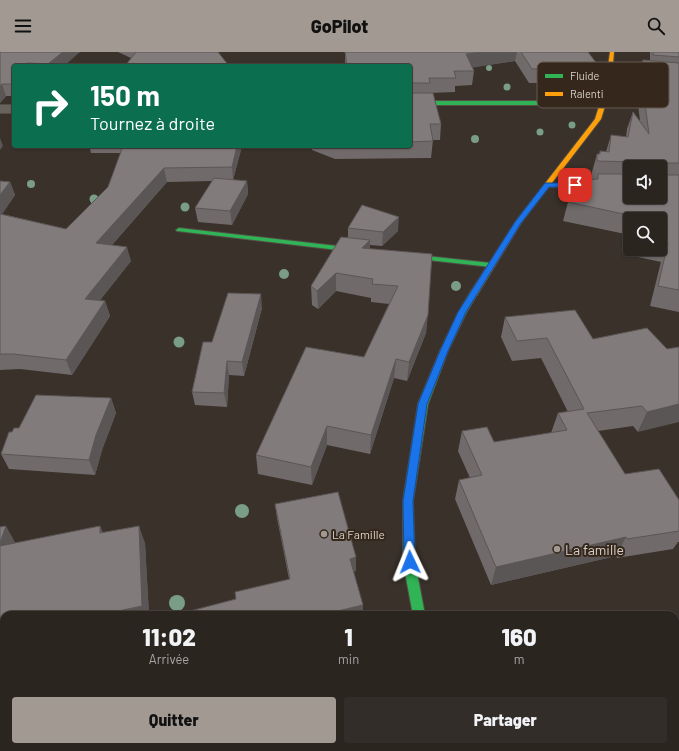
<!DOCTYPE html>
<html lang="fr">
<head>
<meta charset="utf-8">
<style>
	body { margin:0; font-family:Barlow,sans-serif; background:#332d29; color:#f1f3f6; height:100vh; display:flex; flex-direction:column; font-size:15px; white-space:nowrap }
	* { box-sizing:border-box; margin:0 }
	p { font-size:13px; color:#a6a5a5 }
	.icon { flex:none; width:22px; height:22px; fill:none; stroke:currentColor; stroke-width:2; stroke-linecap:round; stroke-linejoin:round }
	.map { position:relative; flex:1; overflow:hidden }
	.side { position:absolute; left:0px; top:559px; width:679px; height:140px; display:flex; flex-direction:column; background:#2b2520; border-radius:12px 12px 0 0; box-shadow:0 1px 3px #0004,0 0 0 1px #47423e }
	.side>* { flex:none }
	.guide { position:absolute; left:12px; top:12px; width:400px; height:84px; border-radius:4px; box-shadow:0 1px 3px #0004,0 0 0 1px #47423e; background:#0b6e4f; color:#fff; overflow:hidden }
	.controls { position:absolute; left:623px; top:108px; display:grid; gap:8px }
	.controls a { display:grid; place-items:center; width:44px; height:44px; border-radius:4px; background:#2b2520; box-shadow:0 1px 3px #0004,0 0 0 1px #47423e; font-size:20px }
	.pin { position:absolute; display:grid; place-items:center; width:34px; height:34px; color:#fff; margin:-17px; border-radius:8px; box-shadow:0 2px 6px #0006 }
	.me { position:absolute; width:44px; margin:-22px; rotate:358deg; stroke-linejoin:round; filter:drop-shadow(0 0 3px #0008) }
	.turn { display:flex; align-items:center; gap:14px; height:84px; padding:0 12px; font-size:18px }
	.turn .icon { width:52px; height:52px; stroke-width:2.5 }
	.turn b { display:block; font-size:28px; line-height:34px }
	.eta { display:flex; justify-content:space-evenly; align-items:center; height:68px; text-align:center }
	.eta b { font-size:24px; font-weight:800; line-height:28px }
	.primary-button { display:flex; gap:8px; margin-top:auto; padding:8px 12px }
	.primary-button a { flex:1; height:46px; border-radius:4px; background:#a29a92; color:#111; font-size:16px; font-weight:800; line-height:46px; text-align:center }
	.primary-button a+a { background:#332d29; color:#f1f3f6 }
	header { display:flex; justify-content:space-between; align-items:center; height:52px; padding:0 12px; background:#a29a92; color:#111; font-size:18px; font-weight:800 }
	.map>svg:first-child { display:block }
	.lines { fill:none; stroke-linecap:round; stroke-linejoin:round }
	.lane-casing { stroke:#544e47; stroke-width:2 }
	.street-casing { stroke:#544e47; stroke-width:2 }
	.fast-casing { stroke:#544e47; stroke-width:2 }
	.slow-casing { stroke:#544e47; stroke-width:2 }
	.lane { fill:#67625c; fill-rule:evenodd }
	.street { fill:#67625c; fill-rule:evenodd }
	.fast { fill:#30b455; fill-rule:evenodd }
	.slow { fill:#ff9f0a; fill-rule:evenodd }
	.tree { fill:#799d85 }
	.wall { fill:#706a6a; fill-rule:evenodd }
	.shaded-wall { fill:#5b5656 }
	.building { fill:#827b7b; stroke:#5b5656 }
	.route { fill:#1a73e8; stroke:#114b97 }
	.poi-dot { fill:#a29a92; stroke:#35271b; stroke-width:1.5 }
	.labels { text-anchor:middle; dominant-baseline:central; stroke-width:4; stroke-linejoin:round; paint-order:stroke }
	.poi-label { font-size:12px; fill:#dbd2ca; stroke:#35271b; text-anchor:start }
	.near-poi-label { font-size:14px; fill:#dbd2ca; stroke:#35271b; text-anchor:start }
	.key { fill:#35271b; stroke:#675a50; stroke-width:1 }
	.key-label { font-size:11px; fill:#dbd2ca }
</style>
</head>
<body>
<header><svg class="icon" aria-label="menu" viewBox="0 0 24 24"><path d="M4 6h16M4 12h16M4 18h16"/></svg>GoPilot<svg class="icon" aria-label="search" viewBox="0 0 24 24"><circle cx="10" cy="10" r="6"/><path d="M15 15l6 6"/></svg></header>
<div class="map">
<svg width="679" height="699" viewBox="0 0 679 699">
	<rect width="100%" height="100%" fill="#39312a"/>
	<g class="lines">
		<defs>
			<path id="lane" d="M601,695H625L626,699H602Z"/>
			<g id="street">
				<path d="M611,12L679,19V27L607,18L605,16L607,14Z"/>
				<rect x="0" y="53" width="14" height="8"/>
			</g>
			<g id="fast">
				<path d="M410,49H604L607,51L604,53H410Z"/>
				<path d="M546,132H630V136L548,135L546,134Z"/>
				<path d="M179,176L363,197L367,199L363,201L177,179L176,178Z"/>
				<path d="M398,201L491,211L495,213L491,215L401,205L397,203Z"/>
				<path d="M471,239H477L478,241L466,261L448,299L428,352L413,449L415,510L425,563H413L403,510V449L418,352L440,299L458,261Z"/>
				<path d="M679,596V608L675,609V597Z"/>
				<path d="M437,695H451L452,699H438Z"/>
			</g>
			<g id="slow">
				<path d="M610,0H614L611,35L601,67L521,171L477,243H471L470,241L516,169L595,67L605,35Z"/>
				<path d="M318,695H344L342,699H316Z"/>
			</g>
		</defs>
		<use href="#lane" class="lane-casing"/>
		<use href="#street" class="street-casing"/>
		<use href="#fast" class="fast-casing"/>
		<use href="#slow" class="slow-casing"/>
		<use href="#lane" class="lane"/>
		<use href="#street" class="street"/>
		<use href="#fast" class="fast"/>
		<use href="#slow" class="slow"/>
	</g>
	<g class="tree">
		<circle cx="489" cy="16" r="3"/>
		<circle cx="507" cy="35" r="3.5"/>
		<circle cx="572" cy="73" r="3.5"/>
		<circle cx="540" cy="80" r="3.5"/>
		<circle cx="475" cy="87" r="4"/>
		<circle cx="31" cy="132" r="4"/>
		<circle cx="94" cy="147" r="4.5"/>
		<circle cx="185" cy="155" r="4.5"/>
		<circle cx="284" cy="222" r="5"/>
		<circle cx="456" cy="234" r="5"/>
		<circle cx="179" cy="290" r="5.5"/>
		<circle cx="242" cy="459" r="7"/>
		<circle cx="177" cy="551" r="8"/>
	</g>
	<g class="wall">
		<path d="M0,0L64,14H14V44H6L0,51Z"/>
		<path d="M118,0H218L131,6Z"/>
		<path d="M345,0H588L600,16L596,31H529L515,9L472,15L474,19L472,33L455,34V40L429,41L441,72L440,88H433L431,106L335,107L312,98V96H303V94H410V14H345Z"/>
		<path d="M650,0H679V260L650,254L661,210L629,203L631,197H660V167H630V183L563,169L568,150L592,127V120L597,102H599L600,99L606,100L611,83L626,85L627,77L633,60L640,69L636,36L638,24L643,8H650ZM630,115H660L630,145Z"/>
		<path d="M62,94H242L233,128L247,129L248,142L232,173L198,170L195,156L212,129L167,130L112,193L131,209L100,248L105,249L110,264L72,323L20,317L0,318V129L10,130L15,143L2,162L66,177L108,135L121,101H91L90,97H63Z"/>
		<path d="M348,176L398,179L382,194L370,193V197L432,202L426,281L407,329L394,326L370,402L327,393L312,433L258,422L256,403L364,305L389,252L371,250V246L336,239L318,257L312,253L311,234L348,186Z"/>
		<path d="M262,256L244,324L229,323L227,355L195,353L192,340L212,290Z"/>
		<path d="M505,265L593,287L667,297L679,295L638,380L633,374L598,379L625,422L679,448V490H678L673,497L617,506L616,504L491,533L455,447L459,428L470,426L458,399L462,379L494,390L551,381L558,361L568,360L541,306L512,309L501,285Z"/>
		<path d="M111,346L116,361L102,398L95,423L9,417L1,402L12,380L19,376Z"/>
		<path d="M275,452L356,519L236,547L289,527L277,466Z"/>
		<path d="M100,474L103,481L145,491L149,563H4V639H0V475L15,491Z"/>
	</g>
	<g class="shaded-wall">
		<path d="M63,0H80L64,14H49L48,12Z"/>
		<path d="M483,0H517L515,9L464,17L466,2Z"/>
		<path d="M2,32L6,44L0,51V34Z"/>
		<path d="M0,86L3,94L0,98Z"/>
		<path d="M237,94H242L233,128L232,115Z"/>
		<path d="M164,116L167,130L101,205L96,191Z"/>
		<path d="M247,129L248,142L232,173L230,159Z"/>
		<path d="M10,130L15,143L0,165V143Z"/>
		<path d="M399,165L398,179L382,194L383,180Z"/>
		<path d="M370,188V206L362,196Z"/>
		<path d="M127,195L131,209L90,261L85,247Z"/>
		<path d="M336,221V239L318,257L317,239Z"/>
		<path d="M261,242L262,256L244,324L242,310Z"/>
		<path d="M105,249L110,264L72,323L66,308Z"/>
		<path d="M428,263L426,281L407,329L409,310Z"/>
		<path d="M396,307L394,326L370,402L371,383Z"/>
		<path d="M227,309L229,323L227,355L224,341Z"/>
		<path d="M111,346L116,361L102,398L95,423L89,408L96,383Z"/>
		<path d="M679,352V370L638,380L647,360Z"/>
		<path d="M327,374V393L312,433L311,415Z"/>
		<path d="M6,474L16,492L0,495V491Z"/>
		<path d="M100,474L108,492L100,481Z"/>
		<path d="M139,474L145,491L149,563H99Z"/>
		<path d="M626,485L616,504L491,533L496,515Z"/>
		<path d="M356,505V519L349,520L350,507Z"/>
		<path d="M363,553V563H321Z"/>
	</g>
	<g class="building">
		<path d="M0,0H63L48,12L27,11L25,14H14V30L13,32H2L0,34Z"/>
		<path d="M136,0H218L229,14H125Z"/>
		<path d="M345,0H483L466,2L474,19H454L456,26H429L430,31H410V41H433L441,72H430L433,89L410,90V14H347Z"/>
		<path d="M521,0H588L600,16L532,17Z"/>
		<path d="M653,0H679V5L653,3Z"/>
		<path d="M643,8L679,11V111H666V123H679V238L658,234L668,191L660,189V167H642V166L568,150L579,128L598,127V122H630V145H660V115H637V110L597,109V102H600V99L609,100L611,83L628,85L633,60L649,82L641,20Z"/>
		<path d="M123,94H237L232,115L164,116L96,191L127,195L85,247L105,249L66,308L13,302H0V162L66,177L108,135Z"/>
		<path d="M214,126L247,129L230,159L195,156Z"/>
		<path d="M0,129L10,130L0,143Z"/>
		<path d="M362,153L399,165L383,180L348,176Z"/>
		<path d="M341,185L370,188L362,196L432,202L428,263L409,310L396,307L371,383L327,374L311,415L256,403L306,295L364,305L398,234L372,232L373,227L336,221L317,239L311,234Z"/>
		<path d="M228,241L261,242L242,310L227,309L224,341L192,340L203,290H212Z"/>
		<path d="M575,258L593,287L647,276L667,297L679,295V352L647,360L642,354L587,361L625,422L659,417L679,448V479L627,487L626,485L496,515L459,428L482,423L462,379L487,375L494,390L567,378L558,361L584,357L547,286L517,289L505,265Z"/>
		<path d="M36,343L111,346L96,383L89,408L1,402L9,380H12L14,376H19Z"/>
		<path d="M338,440L356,505L350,507L363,553L321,563H175L236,547L235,540L290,527L275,452Z"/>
		<path d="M6,474L0,491V475Z"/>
		<path d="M100,474V481L139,474L142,554L99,563H4V623H0V494Z"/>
	</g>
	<path class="route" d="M545,131H575L578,133L575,135H549L521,171L466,260L448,299L427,352L413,449L415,510L413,513L410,515L406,513L404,510L403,449L418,352L440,299L458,260L515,170Z"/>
	<g class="poi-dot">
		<circle cx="324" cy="482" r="4"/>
		<circle cx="557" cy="497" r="4"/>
	</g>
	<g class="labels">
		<g class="poi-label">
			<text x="332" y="482">La Famille</text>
		</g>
		<g class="near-poi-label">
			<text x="565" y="497">La famille</text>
		</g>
	</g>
	<rect x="537" y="10" width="132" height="46" rx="6" class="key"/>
	<rect x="545" y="22" width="18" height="4" fill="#30b455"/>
	<rect x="545" y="40" width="18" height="4" fill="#ff9f0a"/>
	<g class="key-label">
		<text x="570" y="28">Fluide</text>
		<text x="570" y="46">Ralenti</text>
	</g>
</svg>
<div class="controls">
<a><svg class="icon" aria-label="sound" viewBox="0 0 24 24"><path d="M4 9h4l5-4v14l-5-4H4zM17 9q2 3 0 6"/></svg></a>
<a><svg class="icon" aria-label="search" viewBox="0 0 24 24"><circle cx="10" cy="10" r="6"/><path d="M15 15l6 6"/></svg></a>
</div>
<div class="pin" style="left:575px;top:133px;background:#d93025"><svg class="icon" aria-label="arrive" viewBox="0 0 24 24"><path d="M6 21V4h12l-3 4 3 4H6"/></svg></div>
<svg class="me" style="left:410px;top:510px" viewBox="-20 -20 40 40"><path d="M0-17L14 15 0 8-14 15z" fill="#1a73e8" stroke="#fff" stroke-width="4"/></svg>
<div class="guide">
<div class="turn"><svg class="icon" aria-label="right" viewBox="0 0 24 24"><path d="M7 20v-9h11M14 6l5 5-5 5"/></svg><div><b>150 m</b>Tournez à droite</div></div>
</div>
<section class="side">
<div class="eta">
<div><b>11:02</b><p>Arrivée</p></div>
<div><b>1</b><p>min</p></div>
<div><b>160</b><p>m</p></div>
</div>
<div class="primary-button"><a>Quitter</a><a>Partager</a></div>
</section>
</div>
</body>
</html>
